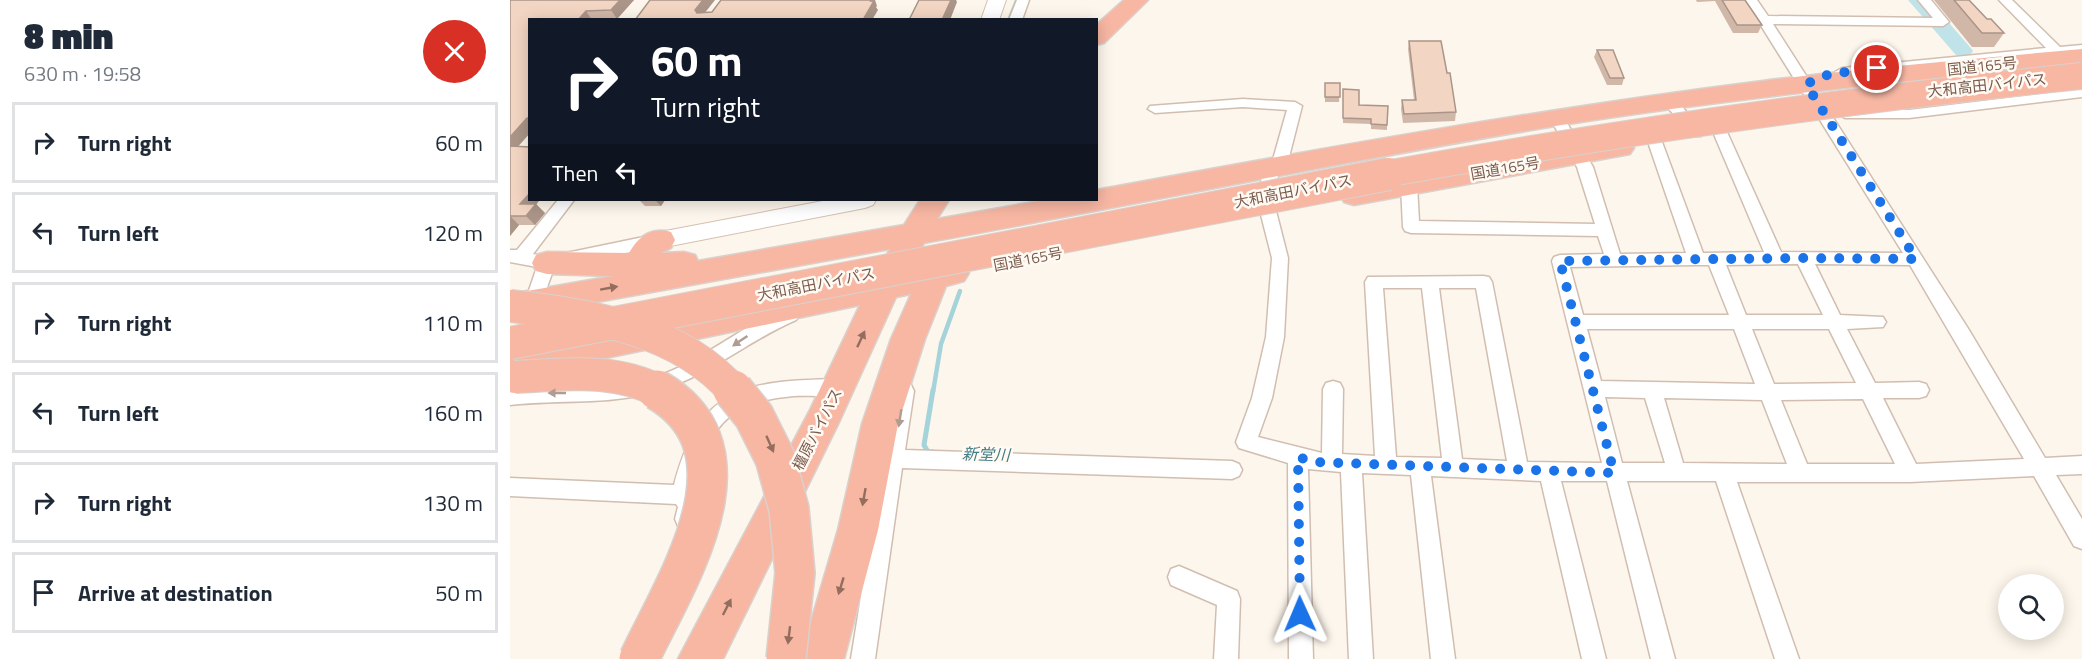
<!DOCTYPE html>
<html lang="en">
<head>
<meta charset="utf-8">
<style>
	body { margin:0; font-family:"Titillium Web","Noto Sans JP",sans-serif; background:#f2f2f3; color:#1f2937; height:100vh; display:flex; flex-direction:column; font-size:22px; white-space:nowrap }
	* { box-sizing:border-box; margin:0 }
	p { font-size:20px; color:#747a83 }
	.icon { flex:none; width:33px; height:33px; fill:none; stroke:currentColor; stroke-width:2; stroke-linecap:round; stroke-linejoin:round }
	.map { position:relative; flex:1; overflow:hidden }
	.details { display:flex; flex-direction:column; background:#fff; width:510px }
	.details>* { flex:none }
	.hud { position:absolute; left:18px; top:18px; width:570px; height:183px; border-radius:0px; box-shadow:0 3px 15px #0003; background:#111827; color:#fff; overflow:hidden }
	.tools { position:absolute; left:1488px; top:574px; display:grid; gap:12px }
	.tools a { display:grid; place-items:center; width:66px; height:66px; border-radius:50%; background:#fff; box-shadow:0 3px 15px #0003; font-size:30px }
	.pin { position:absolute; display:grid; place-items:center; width:51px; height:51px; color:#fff; margin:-26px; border:3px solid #fff; border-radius:50%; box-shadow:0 2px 6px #0007 }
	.me { position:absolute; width:66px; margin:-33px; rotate:359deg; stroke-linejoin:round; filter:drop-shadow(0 0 4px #0008) }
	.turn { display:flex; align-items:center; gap:21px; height:126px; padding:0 24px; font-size:27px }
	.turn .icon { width:78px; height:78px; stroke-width:2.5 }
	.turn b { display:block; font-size:42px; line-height:51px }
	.then { display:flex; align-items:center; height:57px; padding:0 24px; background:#0003; gap:12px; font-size:22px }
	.round { display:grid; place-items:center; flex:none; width:63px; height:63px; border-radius:32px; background:#f2f2f3 }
	.headline { display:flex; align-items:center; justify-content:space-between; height:102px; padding:0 24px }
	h1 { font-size:36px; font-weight:800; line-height:45px }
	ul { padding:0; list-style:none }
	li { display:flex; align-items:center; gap:18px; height:81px; margin:0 12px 9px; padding:0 12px; border:3px solid #e0e1e3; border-radius:0px }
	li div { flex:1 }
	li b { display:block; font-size:22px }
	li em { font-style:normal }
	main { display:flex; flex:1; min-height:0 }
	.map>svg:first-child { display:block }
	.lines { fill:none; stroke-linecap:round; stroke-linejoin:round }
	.stream-far2 { stroke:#a5d3da; stroke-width:4 }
	.stream-far1 { stroke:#a5d3da; stroke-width:4.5 }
	.stream { stroke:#a5d3da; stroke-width:5 }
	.river { fill:#bfe3e8; fill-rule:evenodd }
	.street-casing { stroke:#d1beb0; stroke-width:3 }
	.secondary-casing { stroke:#d6c0b0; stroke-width:2 }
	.highway-casing { stroke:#dad1cd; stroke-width:3 }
	.street { fill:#fff; fill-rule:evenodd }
	.secondary { fill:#fff; fill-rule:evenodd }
	.highway { fill:#f7b7a3; fill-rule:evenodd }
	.highway-bridge-far2-casing { stroke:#dad1cd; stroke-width:28; stroke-linecap:butt }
	.highway-bridge-far1-casing { stroke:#dad1cd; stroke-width:34; stroke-linecap:butt }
	.highway-bridge-casing { stroke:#dad1cd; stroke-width:42; stroke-linecap:butt }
	.highway-bridge-far2 { stroke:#f7b7a3; stroke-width:26 }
	.highway-bridge-far1 { stroke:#f7b7a3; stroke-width:32 }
	.highway-bridge { stroke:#f7b7a3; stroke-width:39 }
	.wall { fill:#d1b7a8 }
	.shaded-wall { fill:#aa9588 }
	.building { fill:#f3d5c3; stroke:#aa9588; stroke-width:1.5 }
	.oneway { fill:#936e5e }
	.oneway2 { fill:#af9d94 }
	.route { stroke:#1a73e8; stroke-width:10; stroke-dasharray:0 18 }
	.labels { text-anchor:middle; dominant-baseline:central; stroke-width:5; stroke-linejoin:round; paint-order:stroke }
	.street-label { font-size:15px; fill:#7a5c4d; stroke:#fffaf3 }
	.water-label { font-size:16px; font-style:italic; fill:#437c86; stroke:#fffaf3 }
</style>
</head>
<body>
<main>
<section class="details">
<div class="headline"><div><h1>8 min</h1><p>630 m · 19:58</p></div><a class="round" style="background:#d93025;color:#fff"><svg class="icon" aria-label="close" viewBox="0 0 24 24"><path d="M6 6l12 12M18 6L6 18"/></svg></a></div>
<ul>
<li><svg class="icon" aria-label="right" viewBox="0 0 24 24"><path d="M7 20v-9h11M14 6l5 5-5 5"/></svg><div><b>Turn right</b></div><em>60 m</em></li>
<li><svg class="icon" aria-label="left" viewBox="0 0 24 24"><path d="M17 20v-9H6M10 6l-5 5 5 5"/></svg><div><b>Turn left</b></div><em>120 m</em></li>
<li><svg class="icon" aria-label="right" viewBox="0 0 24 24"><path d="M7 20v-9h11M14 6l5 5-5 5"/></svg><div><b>Turn right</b></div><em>110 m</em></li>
<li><svg class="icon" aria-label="left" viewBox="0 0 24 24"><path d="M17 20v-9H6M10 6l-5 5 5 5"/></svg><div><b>Turn left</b></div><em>160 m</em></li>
<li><svg class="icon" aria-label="right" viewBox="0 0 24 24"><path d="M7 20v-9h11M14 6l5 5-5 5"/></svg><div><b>Turn right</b></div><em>130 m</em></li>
<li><svg class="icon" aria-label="arrive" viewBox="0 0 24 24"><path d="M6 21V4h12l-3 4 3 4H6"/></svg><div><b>Arrive at destination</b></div><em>50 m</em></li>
</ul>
</section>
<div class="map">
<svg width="1572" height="659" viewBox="0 0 1572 659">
	<rect width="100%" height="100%" fill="#fdf6ec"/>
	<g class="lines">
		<path class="stream-far2" d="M499,20L507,0"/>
		<path class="stream-far1" d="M423,392L431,344L450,291"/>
		<path class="stream" d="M423,452H418L414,445L423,390"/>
		<path class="river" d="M1398,0H1419L1460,47L1463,51L1460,55L1453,57L1446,55Z"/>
		<defs>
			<g id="street">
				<path d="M507,0H519L512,20H499Z"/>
				<path d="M1235,0H1247L1258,16L1423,18L1408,0H1421L1439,22L1433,26L1263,24L1459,330L1535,458L1572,456V474L1546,475L1572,519V549L1564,546L1524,476L1400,482H1227L1289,659H1265L1206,481H1117L1165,659H1141L1097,481H1051L1096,659H1072L1031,481L921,476L945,659H921L901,475L852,473L863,659H839L831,472L798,469L803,659H779L778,463L729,448L726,442L742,398L756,337L762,258L750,211L752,167L755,163H762L777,110L733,107L645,113L638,109L640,106L733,99L785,102L792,106L777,165L774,169L768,170L766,211L778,258L774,337L762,398L748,437L812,453L813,389L816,383L823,381L830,383L833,389L832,454L865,456L855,282L858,277L973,276L979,277L982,282L1017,462L1092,463L1042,261L1044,257L1050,255L1094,254L1088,236L901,233L895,231L893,227L891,185L899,180L907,185L909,221L1085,224L1067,167L1040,118L1047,114L1054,118L1083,167L1110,254L1176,253L1138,142L1145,137L1152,142L1193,253L1254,252L1203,132L1210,127L1217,132L1271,252L1393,253ZM1288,264L1313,315H1236L1216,265ZM1305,264L1400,265L1514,459L1406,464L1373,398H1409L1416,396L1419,390L1416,384L1409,382L1365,383L1337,329L1373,327L1376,322L1373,317L1330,315ZM1185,265H1199L1219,315H1073L1060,267ZM873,288H912L932,458L886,457ZM929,288H966L997,461L952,459ZM1077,329H1224L1245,384L1091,381ZM1242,329H1319L1346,383L1264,384ZM1095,397L1135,398L1155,463H1112ZM1154,398L1252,400L1277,464L1173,463ZM1353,399L1385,464H1297L1271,400Z"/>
				<path d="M1489,0H1502L1550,47L1572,45V53L1332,76L1325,72L1332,68L1536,48Z"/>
				<path d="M1572,89V97L1399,118H1335L1328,114L1335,110H1399Z"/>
				<path d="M1160,97L1165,98L1191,130L1193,133L1191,136H1181L1155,104L1153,101Z"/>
				<path d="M48,200H64L23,254L37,257L148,234L154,236L156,240L154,244L148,246L44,268L32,301L26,303L20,301L17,296L27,267L0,262V250H7Z"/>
				<path d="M280,308L286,310L289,315L286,320C239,340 200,375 151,390C102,406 50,399 0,405V389C49,383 102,391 150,375C197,359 233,323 280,308Z"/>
				<path d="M328,379L335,382L337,387L335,392C319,398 301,395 284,396C214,402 198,429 183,494L190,506L184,526L176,529L168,526L165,519L168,507L166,504L0,496V478L164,485C190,386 235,381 328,379Z"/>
				<path d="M394,383L401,385L404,391L395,450L722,461L729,464L732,470L729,476L722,479L392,468L365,659H341L384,391L387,385Z"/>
				<path d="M669,566L727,591L730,599L728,659H704L707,605L661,585L658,577L661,569Z"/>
			</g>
			<g id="secondary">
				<path d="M478,0H496L489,20H471Z"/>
				<path d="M318,200H366L363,205L355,208L150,248L142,246L138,240L142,234L150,232Z"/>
			</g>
			<g id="highway">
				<path d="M614,0H638L594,43L586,45V25Z"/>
				<path d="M1572,49V63C1396,81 1220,98 1045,126C834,161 624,205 414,243L399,271L412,268L419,254L430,251L441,254L445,262L454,265L459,273L454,281L436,286L415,339L388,424L368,530L334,659H290L328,530L352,424L381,339L401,294L386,297L330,420L213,659H168L300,410L350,305L0,378V350L364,278L380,249L4,317L0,316V294L103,276L37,274L26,271L22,263L26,255L37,252L119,253C129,236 141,227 161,232L165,240L161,248L151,253L174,252L185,255L188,261L394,225L410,200H439L427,219L535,200H586V190C808,149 1030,109 1253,81C1359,67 1466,59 1572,49Z"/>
				<path d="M1110,139L1120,142L1124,148L1120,154L844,205L834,202L830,195L834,188L844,185Z"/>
			</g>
		</defs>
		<use href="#street" class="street-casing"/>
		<use href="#secondary" class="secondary-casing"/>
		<use href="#highway" class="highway-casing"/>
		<use href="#street" class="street"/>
		<use href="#secondary" class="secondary"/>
		<use href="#highway" class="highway"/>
		<defs>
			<path id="highway-bridge-far2" d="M870,175C1103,133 1337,100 1572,76"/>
			<g id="highway-bridge-far1">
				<path d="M0,306C78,315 170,328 224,392"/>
				<path d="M0,343L879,174"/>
				<path d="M5,377C54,375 105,367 150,392"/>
			</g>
			<g id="highway-bridge">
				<path d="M223,390L244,416L265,458L279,509L285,573L276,659"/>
				<path d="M129,659C166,581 252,451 147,390"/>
			</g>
		</defs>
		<use href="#highway-bridge-far2" class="highway-bridge-far2-casing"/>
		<use href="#highway-bridge-far1" class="highway-bridge-far1-casing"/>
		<use href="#highway-bridge" class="highway-bridge-casing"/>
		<use href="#highway-bridge-far2" class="highway-bridge-far2"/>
		<use href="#highway-bridge-far1" class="highway-bridge-far1"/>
		<use href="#highway-bridge" class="highway-bridge"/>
	</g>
	<g class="wall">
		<path d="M0,0H124L107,19L20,20V133L8,147L20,200H30L26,204L35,213L25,225H9L0,236Z"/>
		<path d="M1186,0H1235L1252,25L1248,33H1223L1205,1L1187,2Z"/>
		<path d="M1424,0H1459L1477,19L1494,33L1484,47H1462Z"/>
		<path d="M899,41L937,73L946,112L945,121L893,123L891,109L892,100H904L898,49Z"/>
		<path d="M1087,50L1114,78L1112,85H1097L1084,57Z"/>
		<path d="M815,83H830L829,102H815Z"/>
		<path d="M833,89L849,105L877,125V130L861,129V124L833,123Z"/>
		<path d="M129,200H155L151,206H135Z"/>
	</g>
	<g class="shaded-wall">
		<path d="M110,0H124L107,19L101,10Z"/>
		<path d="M193,0H205L190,19L185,10Z"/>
		<path d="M362,0H365L367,6L366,7L368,10L362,20H353Z"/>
		<path d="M441,0H446L447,2L440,20H432Z"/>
		<path d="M76,11L82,20H68Z"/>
		<path d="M17,118L20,120V133L0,155V137Z"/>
		<path d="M20,193V200H30L26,204L35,213L25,225L16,216L10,204Z"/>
		<path d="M145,200H155L151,206Z"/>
		<path d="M0,216L9,225L0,236Z"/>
	</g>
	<g class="building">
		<path d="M0,0H110L101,10L76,11L68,20H20V118H17L0,137Z"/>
		<path d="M140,0H193L185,10L187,13L202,12L211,0H362L361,1H364L353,20H125Z"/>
		<path d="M409,0H441L432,20H399Z"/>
		<path d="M1212,0H1235L1252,25H1227Z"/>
		<path d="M1444,0H1459L1477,19H1481L1494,33H1472Z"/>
		<path d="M899,41H931L937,73H940L946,112L894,114L892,100H906Z"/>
		<path d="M1087,50H1103L1114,78H1100Z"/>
		<rect x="815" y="83" width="15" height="14"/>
		<path d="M833,89L849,90V105L878,106L877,125L861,124V119L833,118Z"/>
		<path d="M0,146L20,147V193L10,204H26L16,216H0Z"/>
	</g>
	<defs><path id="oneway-solid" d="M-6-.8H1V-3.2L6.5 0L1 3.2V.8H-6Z" transform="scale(1.5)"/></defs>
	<g class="oneway">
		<use href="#oneway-solid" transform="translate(99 288) rotate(-10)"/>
		<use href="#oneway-solid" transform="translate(351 339) rotate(-65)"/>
		<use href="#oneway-solid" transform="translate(260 444) rotate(66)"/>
		<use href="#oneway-solid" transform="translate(354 497) rotate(100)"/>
		<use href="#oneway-solid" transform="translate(331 586) rotate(107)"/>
		<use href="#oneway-solid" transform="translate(217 607) rotate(-63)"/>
		<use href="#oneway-solid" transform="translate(279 635) rotate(97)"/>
	</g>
	<g class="oneway2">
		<use href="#oneway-solid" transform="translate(230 341) rotate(146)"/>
		<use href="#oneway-solid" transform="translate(47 393) rotate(180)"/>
		<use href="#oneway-solid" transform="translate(390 418) rotate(99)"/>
	</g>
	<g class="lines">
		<path class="route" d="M790,614L788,457L804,462L1104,473L1050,261L1293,258L1406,259L1296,84L1320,74L1367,68"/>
	</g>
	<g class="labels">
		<g class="street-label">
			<text transform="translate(1472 66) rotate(-6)">国道165号</text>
			<text transform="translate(1477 85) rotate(-6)">大和高田バイパス</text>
			<text transform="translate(995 168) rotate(-10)">国道165号</text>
			<text transform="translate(783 191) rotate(-11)">大和高田バイパス</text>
			<text transform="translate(518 259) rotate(-11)">国道165号</text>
			<text transform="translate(306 284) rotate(-11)">大和高田バイパス</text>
			<text transform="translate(307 429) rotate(-63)">橿原バイパス</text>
		</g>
		<g class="water-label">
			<text transform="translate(476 454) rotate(2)">新堂川</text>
		</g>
	</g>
</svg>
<div class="tools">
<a><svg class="icon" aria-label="search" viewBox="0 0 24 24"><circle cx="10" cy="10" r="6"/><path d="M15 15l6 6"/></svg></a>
</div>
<div class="pin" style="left:1367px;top:68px;background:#d93025"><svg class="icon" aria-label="arrive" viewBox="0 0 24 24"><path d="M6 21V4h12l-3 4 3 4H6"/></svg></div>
<svg class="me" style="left:790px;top:614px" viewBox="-20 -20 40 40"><path d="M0-17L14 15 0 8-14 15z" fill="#1a73e8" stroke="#fff" stroke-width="4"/></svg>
<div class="hud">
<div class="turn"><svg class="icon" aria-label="right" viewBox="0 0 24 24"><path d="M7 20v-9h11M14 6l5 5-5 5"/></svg><div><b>60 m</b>Turn right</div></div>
<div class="then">Then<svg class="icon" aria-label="left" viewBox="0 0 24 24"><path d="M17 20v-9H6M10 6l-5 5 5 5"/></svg></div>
</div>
</div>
</main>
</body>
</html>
